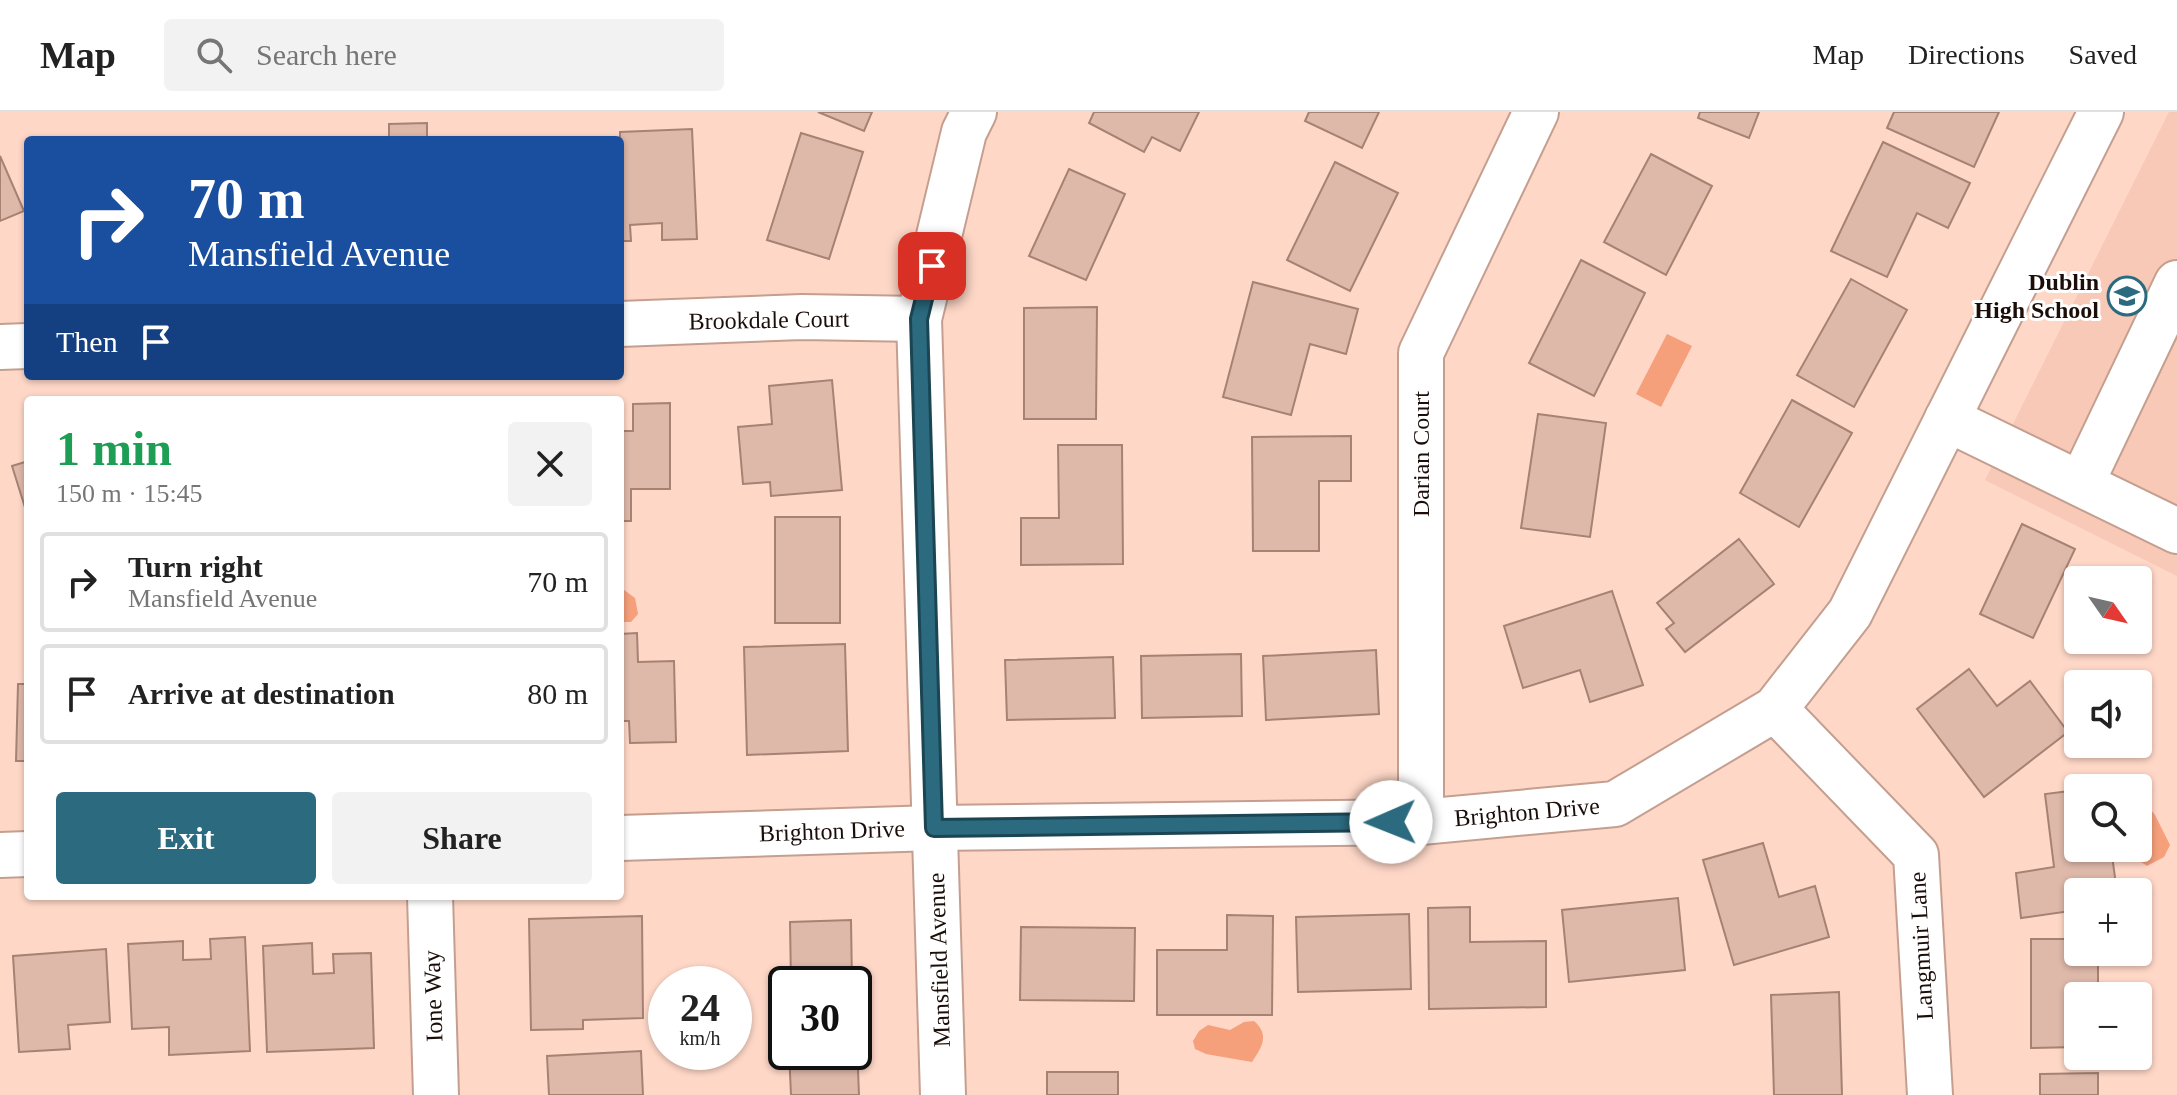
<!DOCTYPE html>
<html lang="en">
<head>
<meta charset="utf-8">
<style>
	body { margin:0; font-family:Georgia,serif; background:#f2f2f2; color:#222; height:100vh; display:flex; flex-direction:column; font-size:30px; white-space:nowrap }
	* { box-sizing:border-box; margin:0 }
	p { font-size:26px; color:#767676 }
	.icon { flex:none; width:44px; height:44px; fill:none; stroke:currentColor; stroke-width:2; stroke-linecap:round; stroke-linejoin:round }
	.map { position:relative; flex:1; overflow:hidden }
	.drawer { position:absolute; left:24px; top:284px; width:600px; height:504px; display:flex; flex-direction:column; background:#fff; border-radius:8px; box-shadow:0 2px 6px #0004 }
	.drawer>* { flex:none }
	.hud { position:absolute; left:24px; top:24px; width:600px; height:244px; border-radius:8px; box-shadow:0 2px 6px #0004; background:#1a4fa0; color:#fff; overflow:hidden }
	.needle { width:52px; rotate:124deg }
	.fabs { position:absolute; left:2064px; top:454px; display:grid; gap:16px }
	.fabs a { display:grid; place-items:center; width:88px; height:88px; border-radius:8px; background:#fff; box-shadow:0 2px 6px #0004; font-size:40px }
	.speed { position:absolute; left:648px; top:854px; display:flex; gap:16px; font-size:40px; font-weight:700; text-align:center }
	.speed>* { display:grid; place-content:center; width:104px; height:104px; border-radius:50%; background:#fff; box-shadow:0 2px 6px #0004; line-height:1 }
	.speed small { font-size:20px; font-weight:400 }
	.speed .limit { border:4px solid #111; border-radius:12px; background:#fff; color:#111 }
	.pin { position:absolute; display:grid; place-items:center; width:68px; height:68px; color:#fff; margin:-34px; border-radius:16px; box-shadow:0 4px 12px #0006 }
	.me { position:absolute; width:88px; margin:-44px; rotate:269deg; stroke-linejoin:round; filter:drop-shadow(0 0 6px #0008) }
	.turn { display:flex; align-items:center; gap:28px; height:168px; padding:0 32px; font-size:36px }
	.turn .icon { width:104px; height:104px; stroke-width:2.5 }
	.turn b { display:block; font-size:56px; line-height:68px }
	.then { display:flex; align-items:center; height:76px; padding:0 32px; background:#0003; gap:16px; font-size:30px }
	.round { display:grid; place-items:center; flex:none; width:84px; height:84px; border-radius:8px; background:#f2f2f2 }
	.headline { display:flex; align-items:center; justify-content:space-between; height:136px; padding:0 32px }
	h1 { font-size:48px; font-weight:800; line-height:60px; color:#1e9e55 }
	.action { display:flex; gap:16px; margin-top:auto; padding:16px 32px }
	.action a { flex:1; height:92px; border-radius:8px; background:#2b6a7f; color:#fff; font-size:32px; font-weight:800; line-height:92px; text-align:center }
	.action a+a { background:#f2f2f2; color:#222 }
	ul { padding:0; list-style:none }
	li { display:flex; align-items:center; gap:24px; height:100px; margin:0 16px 12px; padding:0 16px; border:4px solid #e0e0e0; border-radius:8px }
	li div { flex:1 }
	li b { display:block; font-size:30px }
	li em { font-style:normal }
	header { display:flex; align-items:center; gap:48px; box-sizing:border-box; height:112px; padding:0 40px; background:#fff; border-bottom:2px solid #e0e0e0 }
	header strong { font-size:38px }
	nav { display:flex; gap:44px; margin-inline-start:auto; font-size:28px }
	.search { width:560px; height:72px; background:#f2f2f2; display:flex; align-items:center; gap:20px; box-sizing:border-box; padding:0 28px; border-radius:8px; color:#767676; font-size:30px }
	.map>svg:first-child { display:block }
	.built { fill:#f7c9b6 }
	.water { fill:#f59f7b }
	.building { fill:#deb8a9; stroke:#a68274; stroke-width:2 }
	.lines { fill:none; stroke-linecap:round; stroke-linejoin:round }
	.minor-casing { stroke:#c49f90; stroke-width:48 }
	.minor { stroke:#fff; stroke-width:44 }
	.route-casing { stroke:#1c4553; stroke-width:20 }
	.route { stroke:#2b6a7f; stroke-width:14 }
	.labels { text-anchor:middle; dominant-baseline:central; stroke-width:6; stroke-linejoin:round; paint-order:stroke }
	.poi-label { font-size:24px; font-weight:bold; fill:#1b0e09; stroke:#fff; text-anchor:end }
	.street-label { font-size:24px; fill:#1b0e09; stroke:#fff }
</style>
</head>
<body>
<header>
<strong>Map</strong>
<div class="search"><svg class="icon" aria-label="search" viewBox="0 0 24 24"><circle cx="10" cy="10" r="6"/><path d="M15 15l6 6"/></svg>Search here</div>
<nav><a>Map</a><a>Directions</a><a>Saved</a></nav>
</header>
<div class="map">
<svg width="2177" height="983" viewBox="0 0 2177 983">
	<rect width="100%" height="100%" fill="#fed7c7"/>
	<path class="built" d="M2169,0H2177V464L1985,368Z"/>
	<g class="water">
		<path d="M1667,222L1692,234L1661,295L1636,282Z"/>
		<path d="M620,475L635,486L638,502L631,510H620Z"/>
		<path d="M2143,688L2155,703L2170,733L2164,745L2147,754L2134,745L2131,736H2138V689Z"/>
		<path d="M1254,909C1270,923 1262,935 1252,950L1206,942L1195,937L1193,929L1199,919L1208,913L1230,918L1244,910Z"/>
	</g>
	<g class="building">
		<path d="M818,0H872L864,19Z"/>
		<path d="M1094,0H1199L1180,39L1152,25L1144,40L1089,11Z"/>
		<path d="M1309,0H1379L1362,36L1305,9Z"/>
		<path d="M1700,0H1759L1749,26L1698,6Z"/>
		<path d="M1894,0H1999L1974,55L1887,16Z"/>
		<path d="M427,11V28H384H389V12Z"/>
		<path d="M692,17L697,127L662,128V111L630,113L631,129H620V20Z"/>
		<path d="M801,21L863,40L829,147L767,128Z"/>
		<path d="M1883,30L1970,71L1948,116L1917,101L1887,165L1831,139Z"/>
		<path d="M1651,42L1712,74L1666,163L1604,130Z"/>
		<path d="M0,44L24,99L0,109Z"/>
		<path d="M1335,50L1398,81L1350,179L1287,148Z"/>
		<path d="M1069,57L1125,82L1086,168L1029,144Z"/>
		<path d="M1581,148L1645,181L1594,284L1529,251Z"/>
		<path d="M1851,167L1907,198L1854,295L1797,263Z"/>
		<path d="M1253,170L1358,197L1346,242L1310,232L1291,303L1223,285Z"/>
		<path d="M1097,195L1096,307H1024V196Z"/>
		<path d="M832,268L842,378L771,384L770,370L743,372L738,315L772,312L769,274Z"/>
		<path d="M1792,288L1852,321L1799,415L1740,381Z"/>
		<path d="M670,291V377H631V409H620V319H633V292Z"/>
		<path d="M1538,302L1606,311L1590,425L1521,416Z"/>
		<path d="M1351,324V369H1319V439H1253L1252,325Z"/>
		<path d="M1058,333H1122L1123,452L1021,453V406H1059Z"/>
		<path d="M28,349V405L12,354Z"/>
		<rect x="775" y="405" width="65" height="106"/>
		<path d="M2022,412L2075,437L2033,526L1980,502Z"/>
		<path d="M1739,427L1774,472L1685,540L1666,517L1674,511L1657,491Z"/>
		<path d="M1612,479L1643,573L1590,590L1580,558L1523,576L1504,514Z"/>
		<path d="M637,521L638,550L674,549L676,630L630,631L629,609H620V522Z"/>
		<path d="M845,532L848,639L747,643L744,535Z"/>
		<path d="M1376,538L1379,602L1266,608L1263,544Z"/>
		<path d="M1241,542L1242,604L1142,606L1141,544Z"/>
		<path d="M1113,545L1115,606L1007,608L1005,548Z"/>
		<path d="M1969,557L1997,594L2030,569L2068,620L1984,685L1917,597Z"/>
		<path d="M18,572H28V649H16Z"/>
		<path d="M2078,678V736H2111L2117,780H2078V798L2021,806L2016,761L2054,755L2045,682Z"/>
		<path d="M1763,731L1779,785L1815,774L1829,825L1734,853L1703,748Z"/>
		<path d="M1678,786L1685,858L1569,870L1562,798Z"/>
		<path d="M1470,795V830L1546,829V895L1429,897L1428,796Z"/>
		<path d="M1409,802L1411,877L1298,880L1296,805Z"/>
		<path d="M1227,803L1273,804L1272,903H1157V838H1227Z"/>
		<path d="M642,804L643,906L583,908V917L531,918L529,807Z"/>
		<path d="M851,808L852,872H791L790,810Z"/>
		<path d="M1021,815L1135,816L1134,889L1020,888Z"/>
		<path d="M245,825L250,939L169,943V915L132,917L128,832L183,829V848L211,847L210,827Z"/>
		<path d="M2031,827H2078V840H2098V884H2078V935L2031,936Z"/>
		<path d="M312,831L313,862L334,861L333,842L371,841L374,936L267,940L263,834Z"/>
		<path d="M106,837L110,910L68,913L70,937L19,940L13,844Z"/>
		<path d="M1839,880L1842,983H1774L1771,883Z"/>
		<path d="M854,931H857L859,983H791L789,940H854Z"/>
		<path d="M641,939L643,983H549L547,944Z"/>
		<rect x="1047" y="960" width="71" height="23"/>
		<path d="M2098,961V983H2040V962Z"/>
	</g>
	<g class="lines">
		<defs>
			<g id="minor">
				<path d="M620,212L802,205L919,207"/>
				<path d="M0,235L28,234"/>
				<path d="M1947,307L2177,419"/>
				<path d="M2081,372L2177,171"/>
				<path d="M1775,597L1916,743L1930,983"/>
				<path d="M1421,710V241L1536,0"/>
				<path d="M620,726L934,716L1421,710L1615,692L1775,597L1850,501L2101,0"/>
				<path d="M0,743L28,742"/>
				<path d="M430,784L436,983"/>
				<path d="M943,983L919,207L964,20L974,0"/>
			</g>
		</defs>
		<use href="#minor" class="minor-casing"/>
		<use href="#minor" class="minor"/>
	</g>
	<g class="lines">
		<defs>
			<path id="route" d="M932,154L919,207L934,716L1391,710"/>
		</defs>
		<use href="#route" class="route-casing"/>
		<use href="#route" class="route"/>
	</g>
	<defs>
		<symbol id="school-ring" viewBox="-11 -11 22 22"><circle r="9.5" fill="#fff" stroke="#2b6a7f" stroke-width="1.5"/><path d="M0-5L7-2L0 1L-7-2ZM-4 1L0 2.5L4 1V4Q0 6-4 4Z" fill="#2b6a7f"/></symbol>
	</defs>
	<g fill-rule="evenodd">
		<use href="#school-ring" x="2105" y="162" width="44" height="44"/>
	</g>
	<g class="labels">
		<g class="poi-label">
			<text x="2099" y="170">Dublin<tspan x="2099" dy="28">High School</tspan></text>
		</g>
		<g class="street-label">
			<text transform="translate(769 208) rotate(-1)">Brookdale Court</text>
			<text transform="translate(1421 342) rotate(-90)">Darian Court</text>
			<text transform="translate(1527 700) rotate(-5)">Brighton Drive</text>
			<text transform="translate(832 719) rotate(-2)">Brighton Drive</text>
			<text transform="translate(1921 834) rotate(-93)">Langmuir Lane</text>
			<text transform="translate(939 848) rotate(-92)">Mansfield Avenue</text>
			<text transform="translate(433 884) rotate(-92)">Ione Way</text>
		</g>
	</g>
</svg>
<div class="fabs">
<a><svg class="needle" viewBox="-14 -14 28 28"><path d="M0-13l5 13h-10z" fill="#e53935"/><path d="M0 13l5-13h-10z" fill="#767676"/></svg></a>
<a><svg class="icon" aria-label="sound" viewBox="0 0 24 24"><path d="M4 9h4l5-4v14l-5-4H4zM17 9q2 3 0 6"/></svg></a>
<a><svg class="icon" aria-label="search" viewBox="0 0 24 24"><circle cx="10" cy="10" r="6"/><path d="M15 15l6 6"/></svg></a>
<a>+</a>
<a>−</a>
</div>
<div class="speed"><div>24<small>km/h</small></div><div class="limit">30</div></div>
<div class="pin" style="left:932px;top:154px;background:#d93025"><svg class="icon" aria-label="arrive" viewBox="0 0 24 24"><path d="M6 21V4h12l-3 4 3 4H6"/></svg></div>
<svg class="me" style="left:1391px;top:710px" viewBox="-20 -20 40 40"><circle r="19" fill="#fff"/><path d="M0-13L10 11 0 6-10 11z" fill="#2b6a7f"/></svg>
<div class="hud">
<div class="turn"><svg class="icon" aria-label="right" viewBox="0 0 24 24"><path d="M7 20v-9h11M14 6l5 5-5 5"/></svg><div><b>70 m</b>Mansfield Avenue</div></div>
<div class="then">Then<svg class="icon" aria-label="arrive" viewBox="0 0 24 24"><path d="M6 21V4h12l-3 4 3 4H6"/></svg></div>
</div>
<section class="drawer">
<div class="headline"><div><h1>1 min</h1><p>150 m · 15:45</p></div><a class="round"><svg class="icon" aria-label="close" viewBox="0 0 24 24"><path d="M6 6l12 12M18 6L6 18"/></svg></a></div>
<ul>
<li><svg class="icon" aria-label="right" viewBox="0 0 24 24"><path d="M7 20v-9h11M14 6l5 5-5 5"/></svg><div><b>Turn right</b><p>Mansfield Avenue</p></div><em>70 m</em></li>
<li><svg class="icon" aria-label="arrive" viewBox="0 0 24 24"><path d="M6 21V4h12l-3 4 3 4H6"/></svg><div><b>Arrive at destination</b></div><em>80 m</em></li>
</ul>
<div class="action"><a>Exit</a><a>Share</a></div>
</section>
</div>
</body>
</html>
